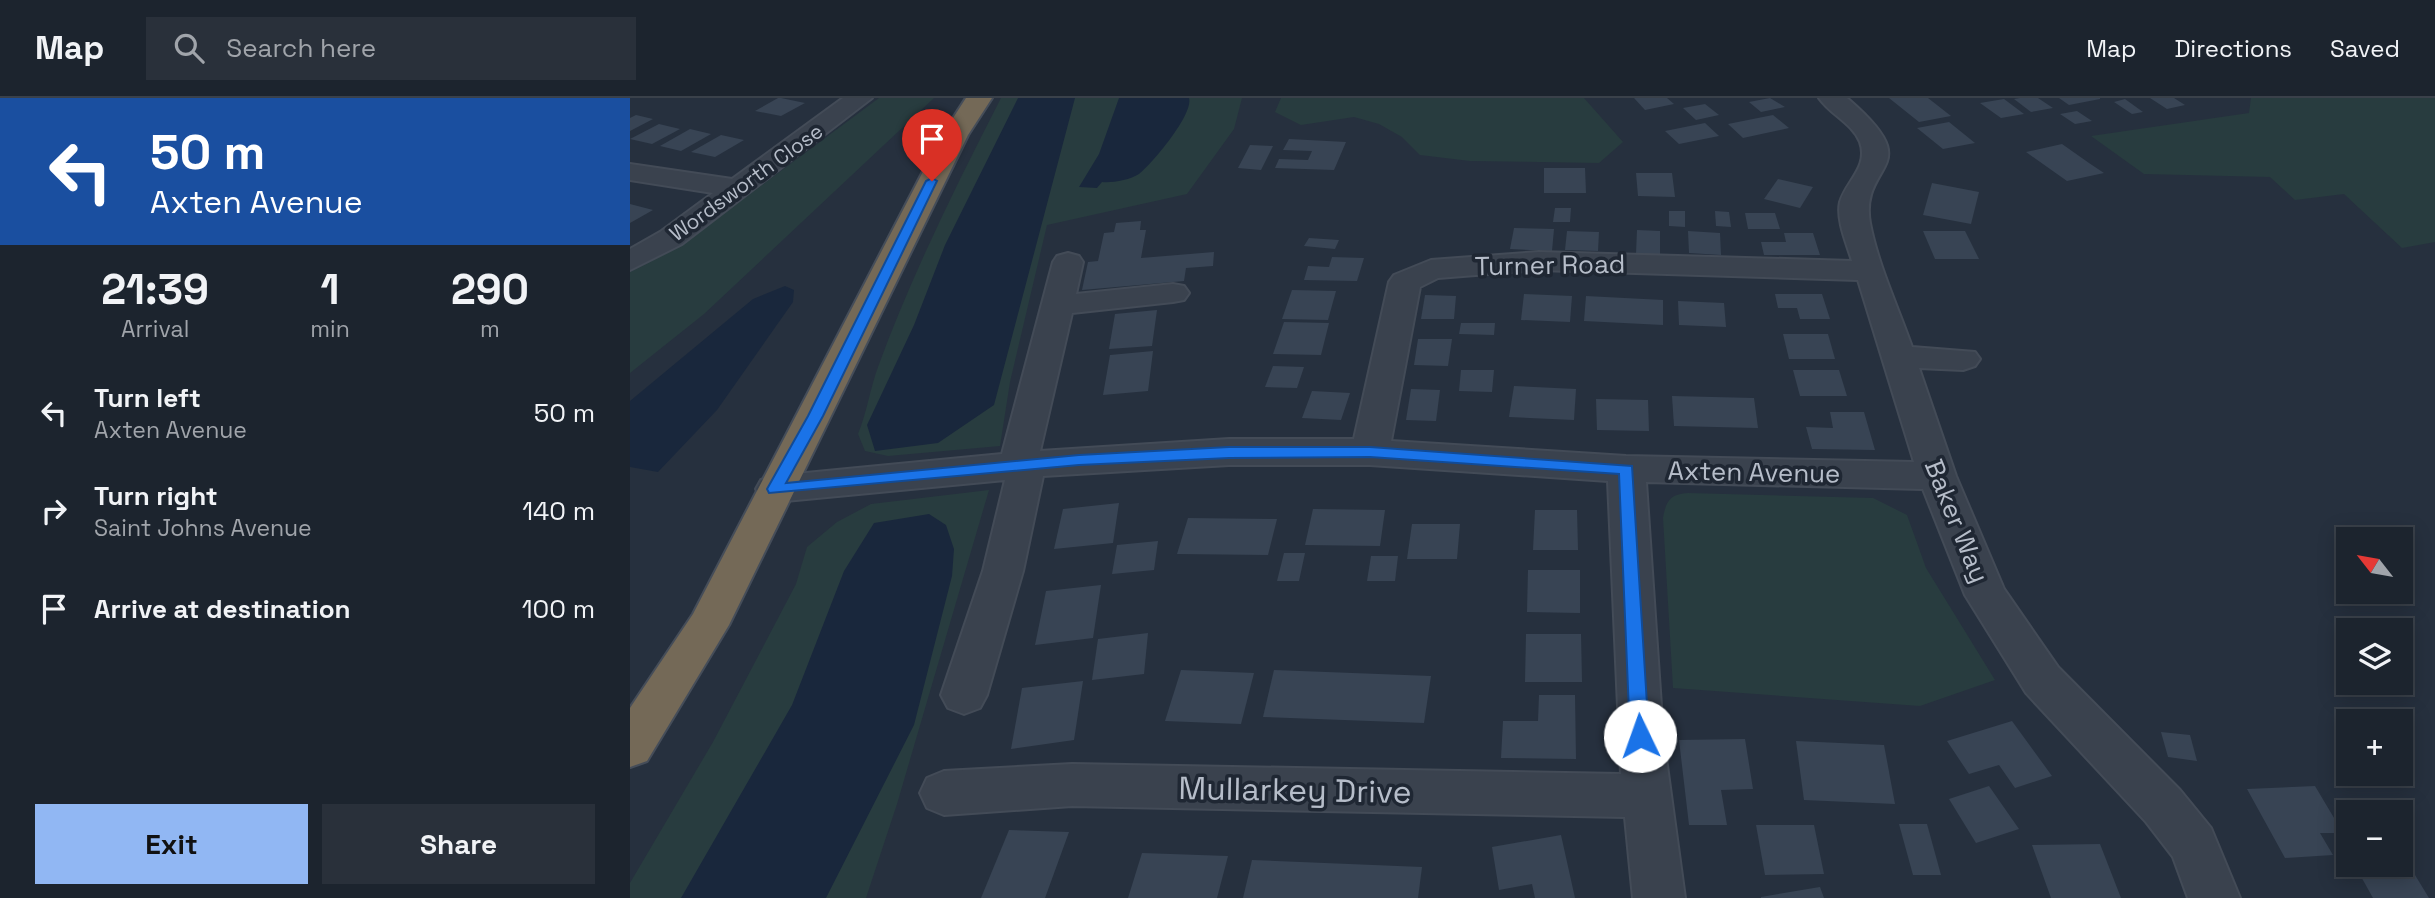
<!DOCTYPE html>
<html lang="en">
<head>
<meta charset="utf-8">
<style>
	body { margin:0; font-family:"Space Grotesk",sans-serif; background:#29303a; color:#f1f3f6; height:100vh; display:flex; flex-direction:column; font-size:26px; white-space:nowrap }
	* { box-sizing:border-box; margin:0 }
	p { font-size:23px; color:#a0a4aa }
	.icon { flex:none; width:38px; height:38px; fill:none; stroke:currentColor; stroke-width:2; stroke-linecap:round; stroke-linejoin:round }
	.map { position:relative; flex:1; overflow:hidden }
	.side { display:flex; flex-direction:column; background:#1c242e; width:630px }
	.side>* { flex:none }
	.hud { background:#1a4fa0; color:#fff; overflow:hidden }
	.needle { width:46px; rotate:301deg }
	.controls { position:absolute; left:1706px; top:429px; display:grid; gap:14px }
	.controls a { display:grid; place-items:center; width:77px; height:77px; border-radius:0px; background:#1c242e; box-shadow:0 4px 18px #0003,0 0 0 2px #3a414a; font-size:35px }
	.pin { position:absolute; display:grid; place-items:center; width:60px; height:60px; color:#fff; margin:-72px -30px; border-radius:50% 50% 50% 0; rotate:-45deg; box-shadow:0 0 7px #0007 }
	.pin .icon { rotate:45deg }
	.me { position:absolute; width:77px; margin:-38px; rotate:357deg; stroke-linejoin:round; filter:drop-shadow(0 0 5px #0008) }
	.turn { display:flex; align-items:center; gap:24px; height:147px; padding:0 35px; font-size:32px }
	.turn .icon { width:91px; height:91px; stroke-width:2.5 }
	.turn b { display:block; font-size:49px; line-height:60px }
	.eta { display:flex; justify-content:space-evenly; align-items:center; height:119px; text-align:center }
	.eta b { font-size:42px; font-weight:800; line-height:49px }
	.cta { display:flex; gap:14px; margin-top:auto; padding:14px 35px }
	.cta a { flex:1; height:80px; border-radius:0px; background:#91b7f3; color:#111; font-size:28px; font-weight:800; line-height:80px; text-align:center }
	.cta a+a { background:#29303a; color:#f1f3f6 }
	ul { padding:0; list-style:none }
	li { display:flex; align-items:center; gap:21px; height:98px; padding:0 35px }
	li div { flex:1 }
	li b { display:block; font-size:26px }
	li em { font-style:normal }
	header { display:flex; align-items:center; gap:42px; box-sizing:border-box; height:98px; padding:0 35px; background:#1c242e; border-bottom:2px solid #3a414a }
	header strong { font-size:33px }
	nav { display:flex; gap:38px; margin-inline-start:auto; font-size:24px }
	.search { width:490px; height:63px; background:#29303a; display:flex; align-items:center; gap:18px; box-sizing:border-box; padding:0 24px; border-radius:0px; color:#a0a4aa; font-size:26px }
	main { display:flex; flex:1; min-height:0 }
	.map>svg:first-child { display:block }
	.green { fill:#283c3f }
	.water { fill:#19273c }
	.building { fill:#384454 }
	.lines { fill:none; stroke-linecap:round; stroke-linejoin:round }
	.minor-casing { stroke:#434b57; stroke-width:4 }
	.highway-casing { stroke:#454d59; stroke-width:4 }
	.minor { fill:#3a424e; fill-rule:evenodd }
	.highway { fill:#746957; fill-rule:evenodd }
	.route { fill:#1a73e8; stroke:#114b97; stroke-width:2 }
	.labels { text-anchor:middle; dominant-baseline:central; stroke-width:7; stroke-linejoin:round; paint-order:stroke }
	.far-street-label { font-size:21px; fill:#b6bdc9; stroke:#1f2733 }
	.street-label { font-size:26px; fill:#b6bdc9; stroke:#1f2733 }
	.near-street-label { font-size:32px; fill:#b6bdc9; stroke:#1f2733 }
</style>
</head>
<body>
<header>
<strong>Map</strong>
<div class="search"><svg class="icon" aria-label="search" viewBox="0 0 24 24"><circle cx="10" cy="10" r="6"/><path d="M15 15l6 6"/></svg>Search here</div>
<nav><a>Map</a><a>Directions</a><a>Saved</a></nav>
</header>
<main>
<section class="side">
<div class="hud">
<div class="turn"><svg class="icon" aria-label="left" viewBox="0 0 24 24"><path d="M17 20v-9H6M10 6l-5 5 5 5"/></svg><div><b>50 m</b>Axten Avenue</div></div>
</div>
<div class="eta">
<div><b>21:39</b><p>Arrival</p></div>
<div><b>1</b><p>min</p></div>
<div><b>290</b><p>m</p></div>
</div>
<ul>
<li><svg class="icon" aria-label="left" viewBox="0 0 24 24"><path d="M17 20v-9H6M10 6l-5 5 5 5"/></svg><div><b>Turn left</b><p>Axten Avenue</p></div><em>50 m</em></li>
<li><svg class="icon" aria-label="right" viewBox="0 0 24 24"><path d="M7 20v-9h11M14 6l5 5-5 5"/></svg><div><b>Turn right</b><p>Saint Johns Avenue</p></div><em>140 m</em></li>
<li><svg class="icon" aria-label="arrive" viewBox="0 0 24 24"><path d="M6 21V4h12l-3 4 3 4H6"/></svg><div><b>Arrive at destination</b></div><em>100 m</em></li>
</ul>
<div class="cta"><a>Exit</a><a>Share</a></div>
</section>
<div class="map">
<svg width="1805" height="800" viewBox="0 0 1805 800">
	<rect width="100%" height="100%" fill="#26303e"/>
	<g class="green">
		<path d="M249,0H304L74,216L0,275V174L50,148Z"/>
		<path d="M371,0H612L604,31L557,96L417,127L380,284L370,348L258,358L235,353L228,336C237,314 240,291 248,269C282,176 326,88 371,0Z"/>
		<path d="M651,0H954L993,44L969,65L840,63L790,57L772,39L749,26L724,19L671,27L645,14Z"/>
		<path d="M1621,0H1805V144L1772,150L1714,96L1665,102L1640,79L1514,76L1461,38L1619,15Z"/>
		<path d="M359,392L267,706L236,800H0V785L83,644L166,486L177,449L207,424L241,406Z"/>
		<path d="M1058,395L1243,400L1277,417L1296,470L1365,582L1290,608L1043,590L1033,420C1036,403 1040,396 1058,395Z"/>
	</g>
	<g class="water">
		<path d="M388,0H445L364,307L308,345L245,353L237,327L284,227L315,147Z"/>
		<path d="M489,0H559C564,16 522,66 509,76C500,82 482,85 472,84L467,90L449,89L469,56Z"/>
		<path d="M155,188L164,192L163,204L87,312L28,374L0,369V303L123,201Z"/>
		<path d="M299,416L316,427L324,451L322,478L284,627L196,800H51L162,607L214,473L244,425Z"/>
	</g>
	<g class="building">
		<path d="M148,0H151L175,5L151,18L125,13Z"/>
		<path d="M1004,0H1037L1044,6L1015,12Z"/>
		<path d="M1140,0L1155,9L1131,14L1119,4Z"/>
		<path d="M1259,0H1298L1321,18L1289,24Z"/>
		<path d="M1390,0H1408L1423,10L1401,14L1384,1Z"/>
		<path d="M1429,0H1470V1L1439,7Z"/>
		<path d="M1520,0H1544L1555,7L1537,11Z"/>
		<path d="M1374,1L1394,16L1371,20L1350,5Z"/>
		<path d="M1495,1L1513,14L1502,16L1484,4Z"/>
		<path d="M1075,6L1089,17L1066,22L1053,10Z"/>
		<path d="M1447,13L1462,23L1445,26L1430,16Z"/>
		<path d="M6,17L23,21L0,33V20Z"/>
		<path d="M1143,17L1159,30L1113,40L1098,26Z"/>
		<path d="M1319,24L1345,45L1313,51L1287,30Z"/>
		<path d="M1075,25L1089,38L1049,46L1035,33Z"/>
		<path d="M29,26L50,31L22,46L0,41Z"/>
		<path d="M60,31L81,36L51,53L30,48Z"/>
		<path d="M91,37L114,42L85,59L61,54Z"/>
		<path d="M659,41L716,44L704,72L645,70L649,61L678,62L682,53L653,52Z"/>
		<path d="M1432,46L1459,65L1474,75L1437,83L1396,54Z"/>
		<path d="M620,47L643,48L631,72L608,70Z"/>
		<path d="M914,70H955L956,95H914Z"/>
		<path d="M1006,75H1042L1045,99L1008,98Z"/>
		<path d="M1148,81L1183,89L1170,110L1134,101Z"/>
		<path d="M1302,85L1349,94L1341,126L1293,117Z"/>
		<path d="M0,106L23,112L0,125Z"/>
		<path d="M925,110H941L940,124H923Z"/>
		<path d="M1039,113H1055V129L1039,128Z"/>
		<path d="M1085,113L1099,114L1101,129L1086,128Z"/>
		<path d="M1115,115H1145L1150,131H1118Z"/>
		<path d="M511,123L510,132H516L511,160L584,154L583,168L556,170L554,183L452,192L458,164L468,163L474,135L484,134L486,125Z"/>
		<path d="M884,130L924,131L922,153L880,151Z"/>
		<path d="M1007,132L1030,133V157L1006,156Z"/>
		<path d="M937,133L969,134L968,153L935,152Z"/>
		<path d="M1058,133L1090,135L1091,157L1059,155Z"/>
		<path d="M1293,133H1335L1349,161H1305Z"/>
		<path d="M1154,135H1183L1190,157H1134L1131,144H1156Z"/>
		<path d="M679,140L709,142L705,151L674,148Z"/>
		<path d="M702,159L734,160L727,183L674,182L678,168L699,169Z"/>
		<path d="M662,192L706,193L698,222L652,221Z"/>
		<path d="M894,196L942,198L940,224L891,222Z"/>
		<path d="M1145,196H1192L1200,221H1170L1167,210H1148Z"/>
		<path d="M795,197L826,198L824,221H791Z"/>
		<path d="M956,198L1033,202V227L954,223Z"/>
		<path d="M1048,203L1094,205L1096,229L1049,227Z"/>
		<path d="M527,212L522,248L479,251L485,216Z"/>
		<path d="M654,224L699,225L691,257L643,256Z"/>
		<path d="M831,225H865L864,237L829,236Z"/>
		<path d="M1153,236H1198L1205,261H1159Z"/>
		<path d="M788,241H822L818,268L784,267Z"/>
		<path d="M523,253L518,293L473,297L480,257Z"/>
		<path d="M643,268L674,269L667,290L635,289Z"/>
		<path d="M831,272H864L862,294L829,293Z"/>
		<path d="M1163,272H1209L1217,298H1170Z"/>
		<path d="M884,288L946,291L944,322L879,319Z"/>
		<path d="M781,291L810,292L806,323L776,322Z"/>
		<path d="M682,293L720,295L711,322L672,320Z"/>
		<path d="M1042,298L1124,300L1128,330L1044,328Z"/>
		<path d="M966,301L1018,302L1019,333L967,332Z"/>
		<path d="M1200,314H1234L1245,352L1182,351L1176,329L1203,330Z"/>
		<path d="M489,405L483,445L424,451L433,411Z"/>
		<path d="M683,411L755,412L750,448L675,447Z"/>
		<path d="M905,412H947L948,452H903Z"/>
		<path d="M558,420L647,421L638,457L547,456Z"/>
		<path d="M782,426H830L827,461H777Z"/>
		<path d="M528,443L524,472L482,476L487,447Z"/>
		<path d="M654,455H675L669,483H647Z"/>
		<path d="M741,458H768L765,483H737Z"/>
		<path d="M898,472H950V515L897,514Z"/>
		<path d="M471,487L463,540L405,547L416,493Z"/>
		<path d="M518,535L514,576L462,582L468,541Z"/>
		<path d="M896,536H951L952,584H895Z"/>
		<path d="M551,572L624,575L611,626L535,623Z"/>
		<path d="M644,572L801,578L794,625L633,619Z"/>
		<path d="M453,583L444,642L381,651L392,590Z"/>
		<path d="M909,597H945L946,661L871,660L873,623H908Z"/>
		<path d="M1382,623L1422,678L1385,690L1369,667L1339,676L1317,643Z"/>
		<path d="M1531,634L1560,637L1567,663L1538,659Z"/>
		<path d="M1115,641L1123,691L1091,692L1097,727H1059L1049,642Z"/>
		<path d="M1166,643L1254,647L1265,706L1174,702Z"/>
		<path d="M1359,688L1389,731L1346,745L1319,701Z"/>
		<path d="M1685,688L1713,735H1690L1703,757L1655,760L1617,691Z"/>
		<path d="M1269,726H1297L1311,777H1283Z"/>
		<path d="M1126,727H1184L1194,776L1135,777Z"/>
		<path d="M379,732L439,734L415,800H351Z"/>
		<path d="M931,737L945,800H905L902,786L869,792L862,749Z"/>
		<path d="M1470,746L1491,800H1421L1402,747Z"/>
		<path d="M1771,754L1799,800H1743L1724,766H1771Z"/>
		<path d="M512,755L598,758L587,800H498Z"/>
		<path d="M622,762L792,769L788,800H613Z"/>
		<path d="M1190,789L1194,800H1131V799Z"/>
	</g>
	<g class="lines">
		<defs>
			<g id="minor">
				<path d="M213,0H242L52,146L0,172V151L30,134L83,95L0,82V66L102,81Z"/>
				<path d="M1189,0H1217C1301,72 1229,63 1240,125C1248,167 1268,209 1282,249L1345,254L1350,261L1345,268L1333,272L1289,270L1326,378L1374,491L1428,569L1550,692L1581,730L1610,800H1558L1543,759L1516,724L1396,595L1335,497L1293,391L1016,384L1033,638L1055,800H1003L995,719L442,708L314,717L297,710L290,695L297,680L314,673L442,666L991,676L978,383L740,367H599L413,378L393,473L357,597L350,610L334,616L318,610L311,597L353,473L375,382L145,404L131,400L126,391L131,382L145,378L372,356L423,164L427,158L438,155L449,158L453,164L446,196L543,186L554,188L559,195L554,202L543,204L442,215L410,353L599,341H724L759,184L764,177L801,162L909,154L1222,163C1217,146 1206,122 1210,104C1216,83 1239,69 1230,44C1222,25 1201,17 1189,0ZM909,172L1228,182L1284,364L996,358L761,343L790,189L808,180Z"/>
			</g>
			<path id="highway" d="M336,0H362L338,37L99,527L17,663L0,669V610L63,516L312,37Z"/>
		</defs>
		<use href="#minor" class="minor-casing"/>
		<use href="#highway" class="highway-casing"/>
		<use href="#minor" class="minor"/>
		<use href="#highway" class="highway"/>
	</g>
	<path class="route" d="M302,80L307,83L193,318L156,385L449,357L599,349H740L1002,368L1019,638L1016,644H1003L1000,638L989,376L740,359L599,360L449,367L139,395L137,391L178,318L296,83Z"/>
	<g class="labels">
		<g class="far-street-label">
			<text transform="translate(116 84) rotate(-36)">Wordsworth Close</text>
		</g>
		<g class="street-label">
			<text transform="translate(920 167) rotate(-1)">Turner Road</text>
			<text transform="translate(1124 374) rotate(1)">Axten Avenue</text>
			<text transform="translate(1327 423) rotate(68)">Baker Way</text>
		</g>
		<g class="near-street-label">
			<text transform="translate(665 692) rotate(1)">Mullarkey Drive</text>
		</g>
	</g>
</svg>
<div class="controls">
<a><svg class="needle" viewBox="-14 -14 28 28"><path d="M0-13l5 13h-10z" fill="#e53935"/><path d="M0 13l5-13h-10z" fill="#a0a4aa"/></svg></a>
<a><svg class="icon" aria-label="layers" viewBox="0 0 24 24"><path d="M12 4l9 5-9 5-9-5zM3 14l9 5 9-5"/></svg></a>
<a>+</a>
<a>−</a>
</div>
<div class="pin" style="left:302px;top:83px;background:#d93025"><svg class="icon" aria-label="arrive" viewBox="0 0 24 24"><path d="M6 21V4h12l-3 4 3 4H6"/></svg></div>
<svg class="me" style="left:1010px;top:638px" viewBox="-20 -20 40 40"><circle r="19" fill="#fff"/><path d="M0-13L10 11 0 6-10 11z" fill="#1a73e8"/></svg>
</div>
</main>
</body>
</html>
